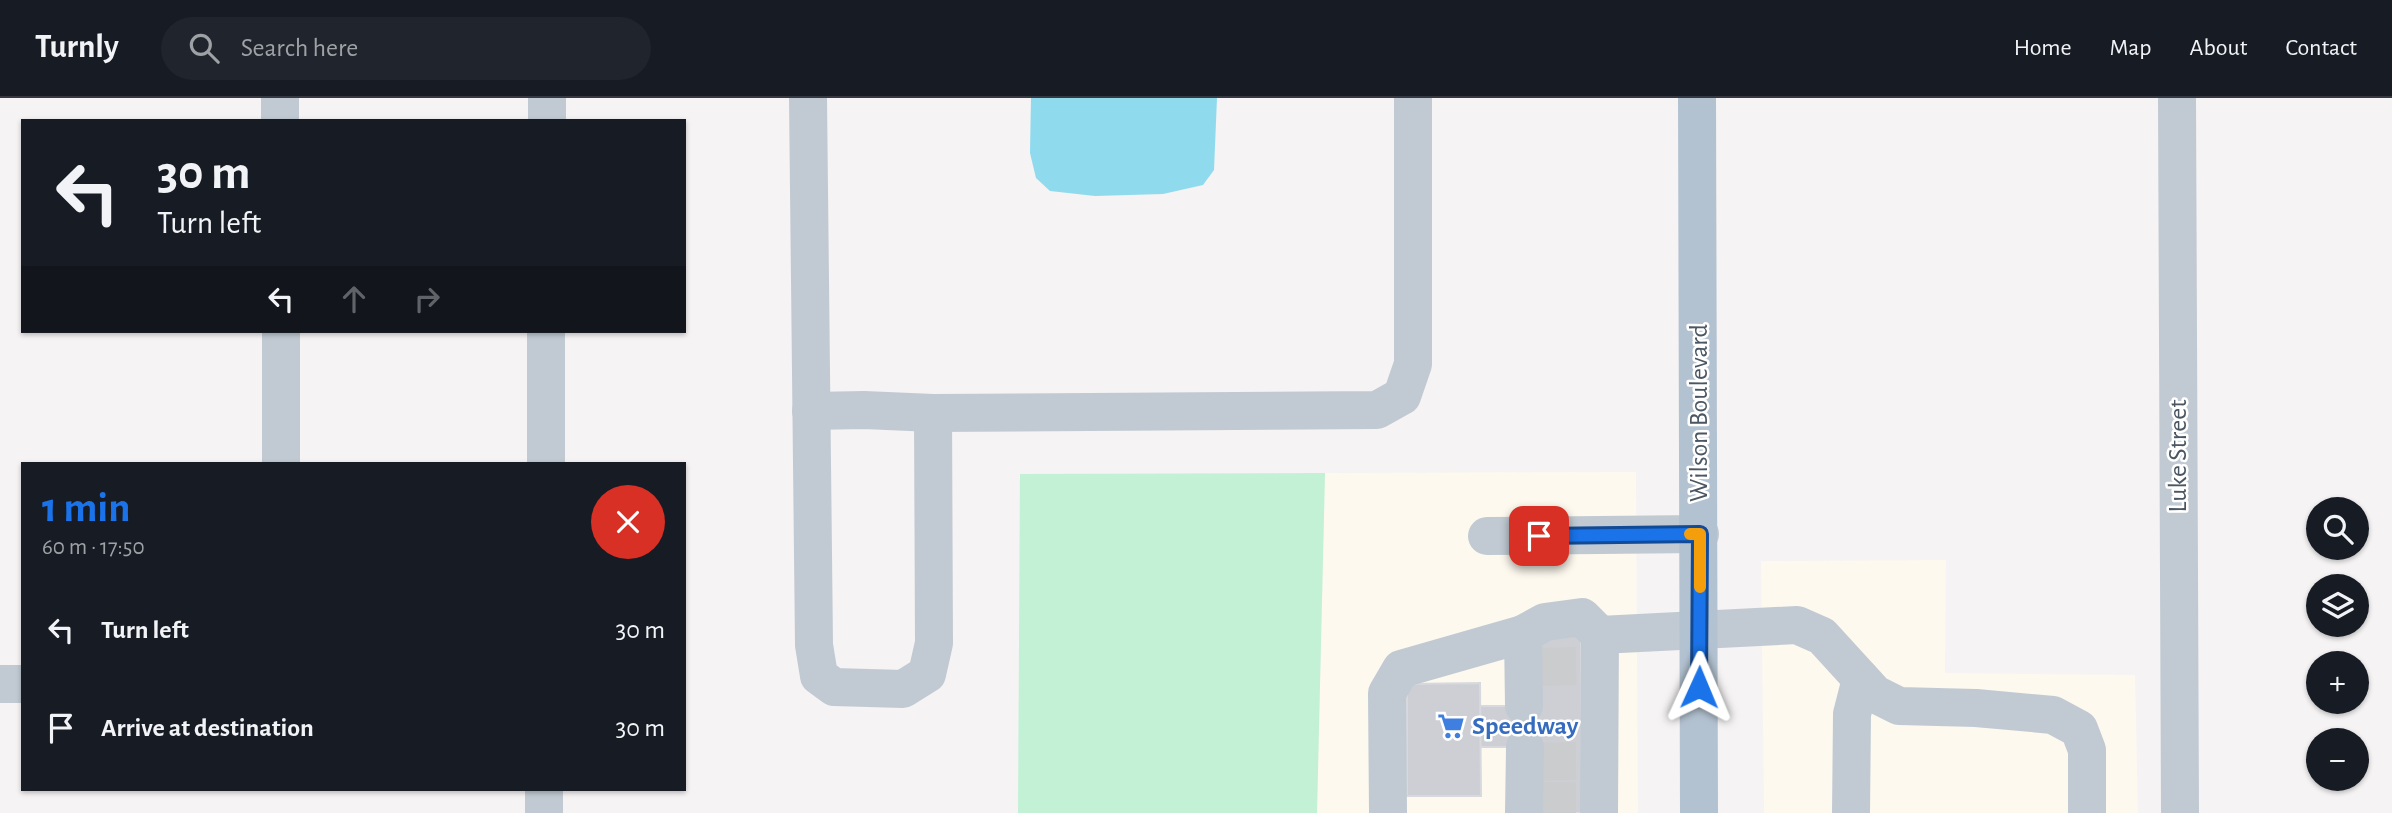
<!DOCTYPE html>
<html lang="en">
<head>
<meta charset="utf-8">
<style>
	body { margin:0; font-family:"Alegreya Sans",sans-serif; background:#20242c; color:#f1f3f6; height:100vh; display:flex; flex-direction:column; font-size:26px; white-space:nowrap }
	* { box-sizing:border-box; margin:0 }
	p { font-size:23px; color:#9ea1a6 }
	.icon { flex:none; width:38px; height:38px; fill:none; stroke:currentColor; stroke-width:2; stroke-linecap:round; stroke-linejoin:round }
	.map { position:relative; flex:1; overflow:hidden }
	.sheet { position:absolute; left:21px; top:364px; width:665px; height:329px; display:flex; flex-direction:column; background:#171b24; border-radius:0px; box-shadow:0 2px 5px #0004 }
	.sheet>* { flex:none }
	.banner { position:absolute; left:21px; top:21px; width:665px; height:214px; border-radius:0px; box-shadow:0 2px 5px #0004; background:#171b24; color:#f1f3f6; overflow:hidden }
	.fabs { position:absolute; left:2306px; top:399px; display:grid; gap:14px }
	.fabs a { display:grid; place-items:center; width:63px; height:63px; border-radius:50%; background:#171b24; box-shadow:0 2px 5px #0004; font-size:35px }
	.pin { position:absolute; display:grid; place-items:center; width:60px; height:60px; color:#fff; margin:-30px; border-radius:14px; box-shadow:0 4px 10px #0006 }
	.me { position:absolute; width:77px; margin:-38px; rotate:1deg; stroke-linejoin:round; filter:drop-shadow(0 0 5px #0008) }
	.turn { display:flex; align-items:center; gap:24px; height:147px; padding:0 21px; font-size:32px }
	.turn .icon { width:91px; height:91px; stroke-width:2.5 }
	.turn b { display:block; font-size:49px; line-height:60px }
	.lanes { display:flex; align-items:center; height:66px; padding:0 21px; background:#0003; justify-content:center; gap:35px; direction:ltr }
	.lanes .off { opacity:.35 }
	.round { display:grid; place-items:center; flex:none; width:74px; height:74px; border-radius:37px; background:#20242c }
	.head { display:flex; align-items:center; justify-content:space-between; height:119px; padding:0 21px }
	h1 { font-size:42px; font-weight:600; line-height:52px; color:#1a73e8 }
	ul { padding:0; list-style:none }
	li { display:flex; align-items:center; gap:21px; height:98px; padding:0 21px }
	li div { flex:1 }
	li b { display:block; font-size:26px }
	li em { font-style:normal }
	header { display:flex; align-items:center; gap:42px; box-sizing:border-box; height:98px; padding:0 35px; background:#171b24; border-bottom:2px solid #363941 }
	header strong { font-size:33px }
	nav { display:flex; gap:38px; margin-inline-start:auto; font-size:24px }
	.search { width:490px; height:63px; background:#20242c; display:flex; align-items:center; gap:18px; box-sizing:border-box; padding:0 24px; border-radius:38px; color:#9ea1a6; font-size:26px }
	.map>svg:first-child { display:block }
	.commercial { fill:#fdf9ef }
	.green { fill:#c3f1d5 }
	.water { fill:#90daee }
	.building { fill:#cdcfd5; stroke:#d7d9de; stroke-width:2 }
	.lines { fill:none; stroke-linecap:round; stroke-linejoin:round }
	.minor-tunnel { stroke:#caccce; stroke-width:38; stroke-dasharray:38 19; stroke-linecap:butt }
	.minor { stroke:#c1cad2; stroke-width:38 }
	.major { stroke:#b3c2d1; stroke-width:38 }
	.route-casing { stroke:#114b97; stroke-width:18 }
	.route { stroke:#1a73e8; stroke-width:12 }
	.slow { stroke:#f59e0b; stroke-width:12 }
	.labels { text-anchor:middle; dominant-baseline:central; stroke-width:5; stroke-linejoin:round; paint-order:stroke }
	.street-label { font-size:26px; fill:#4a5661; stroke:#fff }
	.shop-label { font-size:26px; font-weight:bold; fill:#366cbe; stroke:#fff; text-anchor:start }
</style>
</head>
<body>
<header>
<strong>Turnly</strong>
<div class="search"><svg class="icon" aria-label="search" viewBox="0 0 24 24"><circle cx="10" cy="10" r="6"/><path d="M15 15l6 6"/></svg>Search here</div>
<nav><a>Home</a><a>Map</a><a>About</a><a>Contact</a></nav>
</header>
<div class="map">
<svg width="2392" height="715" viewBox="0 0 2392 715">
	<rect width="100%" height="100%" fill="#f5f3f3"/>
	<g class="commercial">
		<path d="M1636,374L1638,715H1317L1325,375Z"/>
		<path d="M1946,462L1945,575L2135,577L2138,715H1764L1761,463Z"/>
	</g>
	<path class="green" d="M1325,375L1317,715H1018L1020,376Z"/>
	<path class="water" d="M1031,0H1217L1214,72L1203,87L1163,96L1095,98L1050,93L1036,80L1030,55Z"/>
	<g class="building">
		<path d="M1537,530H1581L1582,715H1539L1538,649H1469V608H1538Z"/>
		<path d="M1480,585L1481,698H1407V586Z"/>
	</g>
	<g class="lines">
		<g class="minor-tunnel">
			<path d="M1538,569L1581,568"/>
			<path d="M1538,664L1581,663"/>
			<path d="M1538,703H1582"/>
		</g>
		<g class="minor">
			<path d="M280,0V23"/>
			<path d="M808,0L814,547L819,578L834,589L903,591L927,576L934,545L933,315"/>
			<path d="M2177,0L2180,715"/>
			<path d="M547,23V0"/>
			<path d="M281,233V366"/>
			<path d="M811,313L864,312L933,315L1377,312L1402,298L1413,266V0"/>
			<path d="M546,366V233"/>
			<path d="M1487,438L1700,436"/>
			<path d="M1523,536L1524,608"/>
			<path d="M0,586H23"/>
			<path d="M544,715V691"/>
			<path d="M1388,715L1387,595L1401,571L1523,536L1545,524L1582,519L1600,537L1797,527L1822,538L1875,596L1899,608L1976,610L2053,617L2079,631L2087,652V715"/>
			<path d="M1524,715L1525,649"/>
			<path d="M1599,715L1600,537"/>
			<path d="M1851,715L1852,616L1861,581"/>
		</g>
		<path class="major" d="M1697,0L1699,715"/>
	</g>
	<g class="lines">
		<defs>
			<path id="route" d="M1539,438L1700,436L1699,589"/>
		</defs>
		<use href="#route" class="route-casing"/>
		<use href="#route" class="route"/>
		<path class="slow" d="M1690,436H1700V489"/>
	</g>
	<defs>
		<symbol id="supermarket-bare" viewBox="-9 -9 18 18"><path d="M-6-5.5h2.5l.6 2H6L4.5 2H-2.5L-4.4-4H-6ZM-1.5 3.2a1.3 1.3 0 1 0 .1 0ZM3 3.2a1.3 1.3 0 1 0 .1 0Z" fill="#3f7fe0" stroke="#fff" stroke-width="2.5" paint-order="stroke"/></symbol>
	</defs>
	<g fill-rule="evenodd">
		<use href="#supermarket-bare" x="1432" y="609" width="38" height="38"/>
	</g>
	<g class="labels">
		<g class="street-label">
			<text transform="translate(1699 315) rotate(-90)">Wilson Boulevard</text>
			<text transform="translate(2178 358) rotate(-90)">Luke Street</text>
		</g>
		<g class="shop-label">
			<text x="1472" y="628">Speedway</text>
		</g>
	</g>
</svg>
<div class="fabs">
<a><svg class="icon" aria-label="search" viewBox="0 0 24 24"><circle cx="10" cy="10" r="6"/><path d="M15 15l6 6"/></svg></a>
<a><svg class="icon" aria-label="layers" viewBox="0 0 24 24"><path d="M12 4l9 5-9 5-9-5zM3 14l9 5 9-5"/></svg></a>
<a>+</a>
<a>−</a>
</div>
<div class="pin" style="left:1539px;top:438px;background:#d93025"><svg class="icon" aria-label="arrive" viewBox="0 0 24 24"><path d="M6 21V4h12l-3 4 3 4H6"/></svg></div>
<svg class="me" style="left:1699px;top:589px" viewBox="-20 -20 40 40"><path d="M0-17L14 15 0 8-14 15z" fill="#1a73e8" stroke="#fff" stroke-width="4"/></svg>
<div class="banner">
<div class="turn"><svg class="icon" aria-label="left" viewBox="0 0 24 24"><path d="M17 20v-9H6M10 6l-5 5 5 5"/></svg><div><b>30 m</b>Turn left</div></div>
<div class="lanes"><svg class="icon" aria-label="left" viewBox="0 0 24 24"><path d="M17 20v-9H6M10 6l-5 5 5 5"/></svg><svg class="icon off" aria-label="ahead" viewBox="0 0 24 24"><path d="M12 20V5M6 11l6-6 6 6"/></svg><svg class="icon off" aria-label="right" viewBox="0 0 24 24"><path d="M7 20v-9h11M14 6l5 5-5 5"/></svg></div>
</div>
<section class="sheet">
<div class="head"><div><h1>1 min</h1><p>60 m · 17:50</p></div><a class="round" style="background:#d93025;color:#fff"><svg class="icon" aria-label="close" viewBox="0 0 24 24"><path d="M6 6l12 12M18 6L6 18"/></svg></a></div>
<ul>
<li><svg class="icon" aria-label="left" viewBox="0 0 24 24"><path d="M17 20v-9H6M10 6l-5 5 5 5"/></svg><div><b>Turn left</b></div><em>30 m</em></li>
<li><svg class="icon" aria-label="arrive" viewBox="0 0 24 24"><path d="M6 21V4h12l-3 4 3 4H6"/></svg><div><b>Arrive at destination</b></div><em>30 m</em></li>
</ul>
</section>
</div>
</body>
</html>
